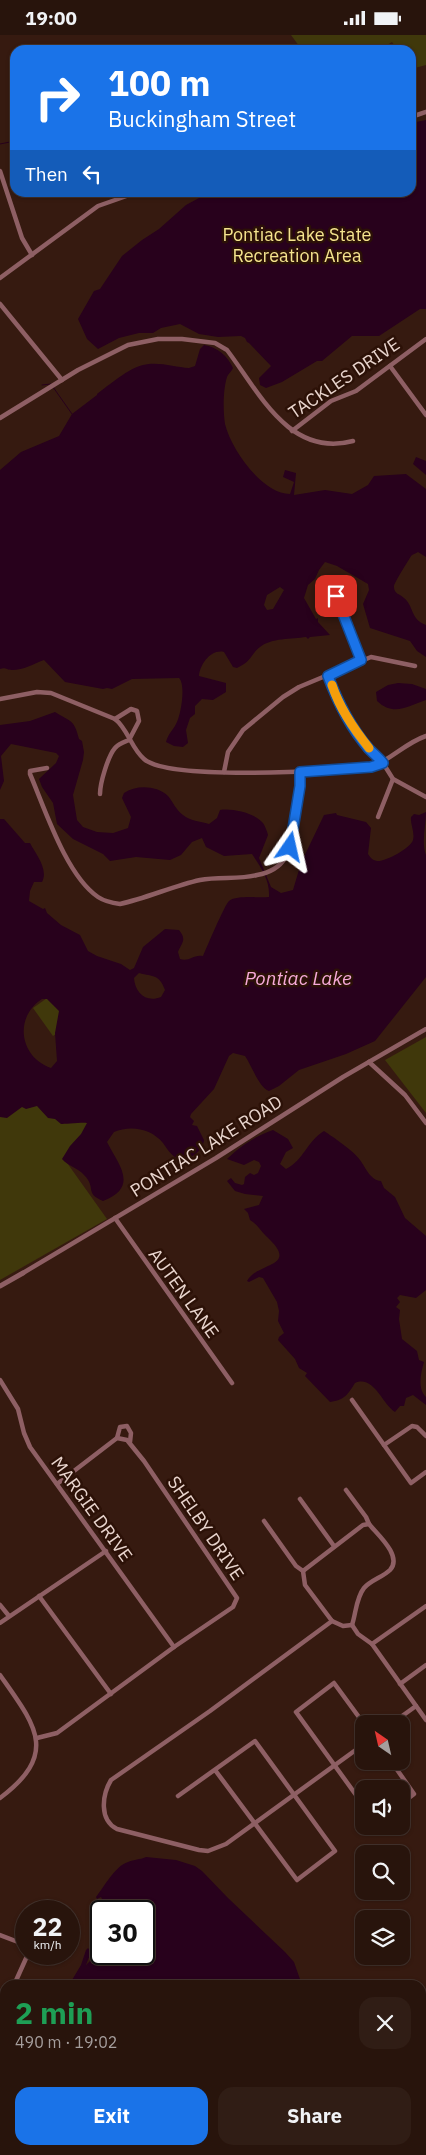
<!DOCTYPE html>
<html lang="en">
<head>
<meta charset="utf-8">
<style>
	body { margin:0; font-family:"IBM Plex Sans",sans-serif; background:#301d15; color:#f1f3f6; height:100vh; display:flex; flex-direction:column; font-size:19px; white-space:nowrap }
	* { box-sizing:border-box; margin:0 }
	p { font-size:16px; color:#a59e9d }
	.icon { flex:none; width:28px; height:28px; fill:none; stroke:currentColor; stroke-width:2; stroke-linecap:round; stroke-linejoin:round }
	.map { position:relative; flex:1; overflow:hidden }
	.sheet { position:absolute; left:0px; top:1945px; width:426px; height:175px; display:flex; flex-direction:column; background:#28140c; border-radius:15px 15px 0 0; box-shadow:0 1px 4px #0004,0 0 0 1px #44332d }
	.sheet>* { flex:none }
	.guide { position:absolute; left:10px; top:10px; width:406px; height:152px; border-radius:15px; box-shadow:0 1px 4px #0004,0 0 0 1px #44332d; background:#1a73e8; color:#fff; overflow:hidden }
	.needle { width:32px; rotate:326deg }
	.tools { position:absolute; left:355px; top:1680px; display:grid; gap:10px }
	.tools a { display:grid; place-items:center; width:55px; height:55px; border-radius:10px; background:#28140c; box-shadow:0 1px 4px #0004,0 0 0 1px #44332d; font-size:25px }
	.speed { position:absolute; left:15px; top:1865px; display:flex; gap:10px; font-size:25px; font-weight:700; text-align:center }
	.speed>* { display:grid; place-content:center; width:65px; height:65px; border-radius:50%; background:#28140c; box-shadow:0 1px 4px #0004,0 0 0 1px #44332d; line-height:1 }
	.speed small { font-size:12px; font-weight:400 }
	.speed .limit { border:2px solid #111; border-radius:8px; background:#fff; color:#111 }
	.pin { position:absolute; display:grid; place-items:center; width:42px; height:42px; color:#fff; margin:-21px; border-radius:10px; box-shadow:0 2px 8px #0006 }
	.me { position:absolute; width:55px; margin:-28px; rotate:11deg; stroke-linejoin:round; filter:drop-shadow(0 0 4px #0008) }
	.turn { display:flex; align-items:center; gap:18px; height:105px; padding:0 15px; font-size:22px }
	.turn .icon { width:65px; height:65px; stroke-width:2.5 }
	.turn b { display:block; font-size:35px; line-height:42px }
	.then { display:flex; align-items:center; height:48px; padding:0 15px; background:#0003; gap:10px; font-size:19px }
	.round { display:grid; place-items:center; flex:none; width:52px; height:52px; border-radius:15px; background:#301d15 }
	.summary { display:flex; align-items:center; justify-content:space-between; height:85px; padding:0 15px }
	h1 { font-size:30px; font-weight:700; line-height:38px; color:#1e9e55 }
	.cta { display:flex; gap:10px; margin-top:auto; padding:10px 15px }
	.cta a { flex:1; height:58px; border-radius:15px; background:#1a73e8; color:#fff; font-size:20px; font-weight:700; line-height:58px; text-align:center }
	.cta a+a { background:#301d15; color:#f1f3f6 }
	.status { display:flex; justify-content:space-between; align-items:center; height:35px; padding:0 25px; background:#28140c; direction:ltr }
	.status svg { height:14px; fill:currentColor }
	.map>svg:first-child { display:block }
	.green { fill:#40380b }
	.water { fill:#28011c; fill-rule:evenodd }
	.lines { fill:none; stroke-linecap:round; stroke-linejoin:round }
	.stream { stroke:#28011c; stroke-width:1 }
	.minor { stroke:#8e5f64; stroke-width:4.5 }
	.tertiary { stroke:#8e5f64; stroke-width:5 }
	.trunk { stroke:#fab1ba; stroke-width:7 }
	.route-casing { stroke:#114b97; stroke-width:12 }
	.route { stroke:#1a73e8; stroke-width:9 }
	.slow { stroke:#f59e0b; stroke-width:9 }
	.labels { text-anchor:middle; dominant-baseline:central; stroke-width:5; stroke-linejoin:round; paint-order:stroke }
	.park-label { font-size:18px; fill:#f5e48e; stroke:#2c1107 }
	.street-label { font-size:18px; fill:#e9d5ce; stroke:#2c1107 }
	.water-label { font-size:19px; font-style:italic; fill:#f7aad9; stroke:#2c1107 }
</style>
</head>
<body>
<div class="status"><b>19:00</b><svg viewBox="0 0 49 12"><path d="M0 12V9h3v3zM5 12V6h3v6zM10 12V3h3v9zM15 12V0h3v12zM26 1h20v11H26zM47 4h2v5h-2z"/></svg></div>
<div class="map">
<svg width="426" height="2120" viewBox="0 0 426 2120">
	<rect width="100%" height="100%" fill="#361a10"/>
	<g class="green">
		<path d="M291,0H426V30L411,34V15H398L392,7L379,15H302Z"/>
		<path d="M50,961L70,989L53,1001L33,973Z"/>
		<path d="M426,1002V1078L385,1025Z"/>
		<path d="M54,1040L98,1100L65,1125L107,1184L0,1245V1042Z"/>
	</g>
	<g class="water">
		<path d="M426,85V274H420L379,301H352L322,326H317L282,347L266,353L260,350L259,343L271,331L249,308L247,307L245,303L241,301L218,302L199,299L180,289L161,293L153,298H139L119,303L98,314L87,304L78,284L94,256L100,254L122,221L142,205L159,194L186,170L199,163L218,158H411V88Z"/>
		<path d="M204,310C217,312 228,321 233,333C232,336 228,339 227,342C223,355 223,376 225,389C231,414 262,459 290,459L294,447L283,442L285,435L296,438L294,460L325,455L352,459L368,450L374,441L406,439L426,454V522L418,517C415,519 413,519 411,521C409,525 393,549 394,552C394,559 400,559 404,563C414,571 410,584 426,590V622L417,616L410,606L370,593L363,569L369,555L368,549L337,531L325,527L319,535L315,544L308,550L304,563L316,584L318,583V587L330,600L310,602L308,604L306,602C292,604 271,603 260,612C250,620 252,626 237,633L233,632L224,617C211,614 200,629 199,641L226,648V657L213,665L202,664L195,671V679L190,683L186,695L188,708L183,712L174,711L166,707C168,699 173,695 176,689C181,680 186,650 179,643L132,644L112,654L107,653L103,654L65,647L44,625C33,629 24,635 12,635C6,635 6,632 0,634V435L21,417L59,401L72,379L97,360V359C109,350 129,333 143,330C158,326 175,332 189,333L195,331L200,314ZM280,552L284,555L273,574L267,575L264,570L267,560Z"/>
		<path d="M416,422L426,426V440L413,429Z"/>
		<path d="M398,648L412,649L426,654V665C408,671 394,682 377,666L376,657L388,650Z"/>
		<path d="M55,677C71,687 74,684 79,704L82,706L84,717L83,725L73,760L77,785L83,792L97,797L113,798L128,793L131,782L122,763L124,758C136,750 156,750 168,761C173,767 176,775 183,780C190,786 200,786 209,789L217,783L220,775C232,773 255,778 263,788C265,791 267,796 268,800L259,823L271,852L281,858L293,855L301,828L324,780L336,778L337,780L366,787L371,793L368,819C370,822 372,825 377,826C385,827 411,813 413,805C415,797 410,789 411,782L414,779L419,780L426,777C426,791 421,807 426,820V942L375,1006L346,1019L299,1035L279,1051L269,1056C259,1053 252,1031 245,1021L233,1018L229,1021L214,1054L191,1079L190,1082L194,1086L192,1090L197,1091L204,1105C203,1117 186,1129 175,1122C170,1119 166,1112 163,1108C151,1093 130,1090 114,1097L107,1107C118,1129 140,1152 103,1166C84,1158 97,1153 84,1140C78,1133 68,1131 62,1124L70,1111L81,1099L87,1088C85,1087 63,1089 61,1089L55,1084L48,1083L37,1071L26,1074L22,1072L7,1083L0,1082V784H4L25,808H30C35,818 49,834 42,847H34L30,856L29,866L43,874L45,873L47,878L61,890L80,900L88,916L97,921L121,929L130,935L134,933L143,912L165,894L179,895C187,905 182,907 178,917L180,924C190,927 193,919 203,921C206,914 225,869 229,866C237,860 257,863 269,862C270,845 261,833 252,819L224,821L206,812L202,803L192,807L181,820L170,825L136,822L110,826L103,819L73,804L57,789L53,768L42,752L39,744L56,728L59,721L56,718L11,709L1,721L4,746L0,755V690L30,686ZM139,938C154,942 159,939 165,955L161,962C146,968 135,958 134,943ZM42,964H47L59,976L55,998L57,1026L51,1033C19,1022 14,982 42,964Z"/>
		<path d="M273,1095L288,1104L293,1113L286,1117L280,1129L286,1134C304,1125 307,1106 324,1096C333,1102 354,1116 360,1125C366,1133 370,1145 381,1146L384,1153L395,1162L405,1183L426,1201V1255L416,1263L400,1260L397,1263L400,1267L396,1272L400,1275L399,1284L402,1304L417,1316L419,1325L424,1327C421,1337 417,1354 426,1362V1370L413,1360L406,1363L404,1371H400L395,1377C382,1369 374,1340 355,1348C348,1359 345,1365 330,1367L305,1341L307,1338L299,1333L295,1324L278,1305L279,1302L284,1298L278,1286L279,1276L277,1267L263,1243L259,1242L249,1247L247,1246C258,1226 301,1233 266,1201C260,1195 257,1189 250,1185L248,1178L244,1174L259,1170L263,1161L245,1159L235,1156L227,1146L231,1143L235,1148L242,1150L244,1149L245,1142L250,1138L254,1140L258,1138L261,1131L259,1127L254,1125L244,1130L227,1124C239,1112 257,1100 273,1095Z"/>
		<path d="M146,1822L176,1825L195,1831L202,1836L228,1863L285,1917L294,1927L302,1950H69L81,1930L86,1915L88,1913L91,1917L86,1930L92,1924C92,1916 98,1910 99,1902C101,1889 93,1876 102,1864L101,1862L97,1864L96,1862C104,1852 115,1831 128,1827C135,1824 139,1825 146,1822ZM101,1876H144V1919H101Z"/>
		<path d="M5,2037V2115H222L221,2120H0V2041Z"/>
	</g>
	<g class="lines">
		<g class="stream">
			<path d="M0,109L15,106"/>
			<path d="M42,350L51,349"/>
			<path d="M53,352L72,379"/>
			<path d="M421,2027L424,2031"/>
		</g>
		<g class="minor">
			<path d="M411,82L426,77"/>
			<path d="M0,136L22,203L32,220"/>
			<path d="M0,243L98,171L135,158"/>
			<path d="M0,269L62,345"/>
			<path d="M390,331L426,380"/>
			<path d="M0,383L78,335L128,310L158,304H182L215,308L227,315C259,357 289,423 353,406"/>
			<path d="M292,396L331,366L356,356L426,304"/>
			<path d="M336,561L361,625"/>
			<path d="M328,641L340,671L348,684L371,716L383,728L393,744L426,762"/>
			<path d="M0,664L37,657L51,658L115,684C128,694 131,713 144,724C168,746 334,736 371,732C391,725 405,708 426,701"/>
			<path d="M115,684L131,674L137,676L139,686L129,705"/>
			<path d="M47,733L30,736V739C45,774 66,840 98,862C104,866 112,868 120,869C147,863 173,851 200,845C219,841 238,845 257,840C268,838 279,833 285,823C297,803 300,759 300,737"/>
			<path d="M224,737L228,717L243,695L283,662L299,652L371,622L415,631"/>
			<path d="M100,759C100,748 108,721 115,713C119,708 124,707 129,705"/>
			<path d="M378,782L393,744"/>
			<path d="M369,1027L405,1060L426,1088"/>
			<path d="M115,1183L232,1348"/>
			<path d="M23,1238L216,1123L343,1042L426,994"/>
			<path d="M0,1345L18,1374L24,1398L30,1412L174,1612"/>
			<path d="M352,1365L411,1448L426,1437"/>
			<path d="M117,1403L120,1392L127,1391L131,1398L130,1407"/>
			<path d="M384,1410L412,1391L417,1392L426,1401"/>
			<path d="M346,1455L366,1482L369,1489"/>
			<path d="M300,1464L334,1511"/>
			<path d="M264,1486L296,1531L303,1536"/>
			<path d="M303,1536L363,1490L369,1489C377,1499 403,1521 390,1535C383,1542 371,1545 364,1553C356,1563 356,1578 352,1590"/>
			<path d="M303,1536L305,1550L332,1586L343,1591L352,1590"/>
			<path d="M39,1561L111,1659"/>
			<path d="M0,1570L9,1581"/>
			<path d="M332,1586L210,1676L111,1745C102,1760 99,1785 117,1794L199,1815L208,1816L226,1809L364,1709"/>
			<path d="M0,1588L106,1516"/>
			<path d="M352,1590L358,1599L372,1609L426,1685"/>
			<path d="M372,1609L426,1571"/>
			<path d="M0,1640C35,1690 60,1718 0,1763"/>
			<path d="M400,1649L426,1630"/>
			<path d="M391,1689L416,1671"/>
			<path d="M37,1703L57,1698L174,1612L233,1572L237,1563L144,1426L127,1405L117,1403L57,1449"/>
			<path d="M391,1726L414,1759L401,1769"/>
			<path d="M178,1761L255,1706L335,1816L297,1845L215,1735"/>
			<path d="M364,1771L296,1677L334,1648L364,1689"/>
			<path d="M0,1900L26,1910"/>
			<path d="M14,1950L28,1919"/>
		</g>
		<path class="tertiary" d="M0,1251L23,1238"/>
		<g class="trunk">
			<path d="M421,1972L426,1965"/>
			<path d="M339,2120L341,2115"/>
		</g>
	</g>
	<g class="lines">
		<defs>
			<path id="route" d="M290,812L300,751V737L371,732L383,728C379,723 374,719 369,714C350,692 338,668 328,641L361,625L336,561"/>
		</defs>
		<use href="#route" class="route-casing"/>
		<use href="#route" class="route"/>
		<path class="slow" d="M332,650C340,674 353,693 369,713"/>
	</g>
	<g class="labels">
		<g class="park-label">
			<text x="297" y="199">Pontiac Lake State<tspan x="297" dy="21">Recreation Area</tspan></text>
		</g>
		<g class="street-label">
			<text transform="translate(344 343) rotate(-34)">TACKLES DRIVE</text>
			<text transform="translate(206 1111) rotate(-32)">PONTIAC LAKE ROAD</text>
			<text transform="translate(184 1258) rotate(54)">AUTEN LANE</text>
			<text transform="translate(92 1474) rotate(54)">MARGIE DRIVE</text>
			<text transform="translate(206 1493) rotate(56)">SHELBY DRIVE</text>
		</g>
		<g class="water-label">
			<text x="298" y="943">Pontiac Lake</text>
		</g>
	</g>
</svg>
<div class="tools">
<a><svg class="needle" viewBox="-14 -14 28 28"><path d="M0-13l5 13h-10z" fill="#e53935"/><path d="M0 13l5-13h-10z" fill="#a59e9d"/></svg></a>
<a><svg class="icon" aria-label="sound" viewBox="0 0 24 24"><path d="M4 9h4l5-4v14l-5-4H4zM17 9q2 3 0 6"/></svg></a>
<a><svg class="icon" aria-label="search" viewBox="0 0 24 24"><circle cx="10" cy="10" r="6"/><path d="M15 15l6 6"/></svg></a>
<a><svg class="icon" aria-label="layers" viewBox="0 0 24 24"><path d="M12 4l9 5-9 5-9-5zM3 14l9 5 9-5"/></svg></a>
</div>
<div class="speed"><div>22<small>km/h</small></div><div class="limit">30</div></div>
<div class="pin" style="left:336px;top:561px;background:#d93025"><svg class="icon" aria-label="arrive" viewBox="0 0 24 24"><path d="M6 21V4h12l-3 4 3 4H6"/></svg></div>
<svg class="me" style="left:290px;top:812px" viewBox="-20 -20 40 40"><path d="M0-17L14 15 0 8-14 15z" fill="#1a73e8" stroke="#fff" stroke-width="4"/></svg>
<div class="guide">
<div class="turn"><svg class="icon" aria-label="right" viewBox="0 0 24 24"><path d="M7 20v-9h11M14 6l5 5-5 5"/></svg><div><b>100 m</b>Buckingham Street</div></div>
<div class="then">Then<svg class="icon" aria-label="left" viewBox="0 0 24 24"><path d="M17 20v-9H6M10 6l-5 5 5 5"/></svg></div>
</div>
<section class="sheet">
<div class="summary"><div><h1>2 min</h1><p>490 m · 19:02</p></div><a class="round"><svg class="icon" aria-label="close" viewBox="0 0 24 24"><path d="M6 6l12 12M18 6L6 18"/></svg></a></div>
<div class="cta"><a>Exit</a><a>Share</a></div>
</section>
</div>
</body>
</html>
